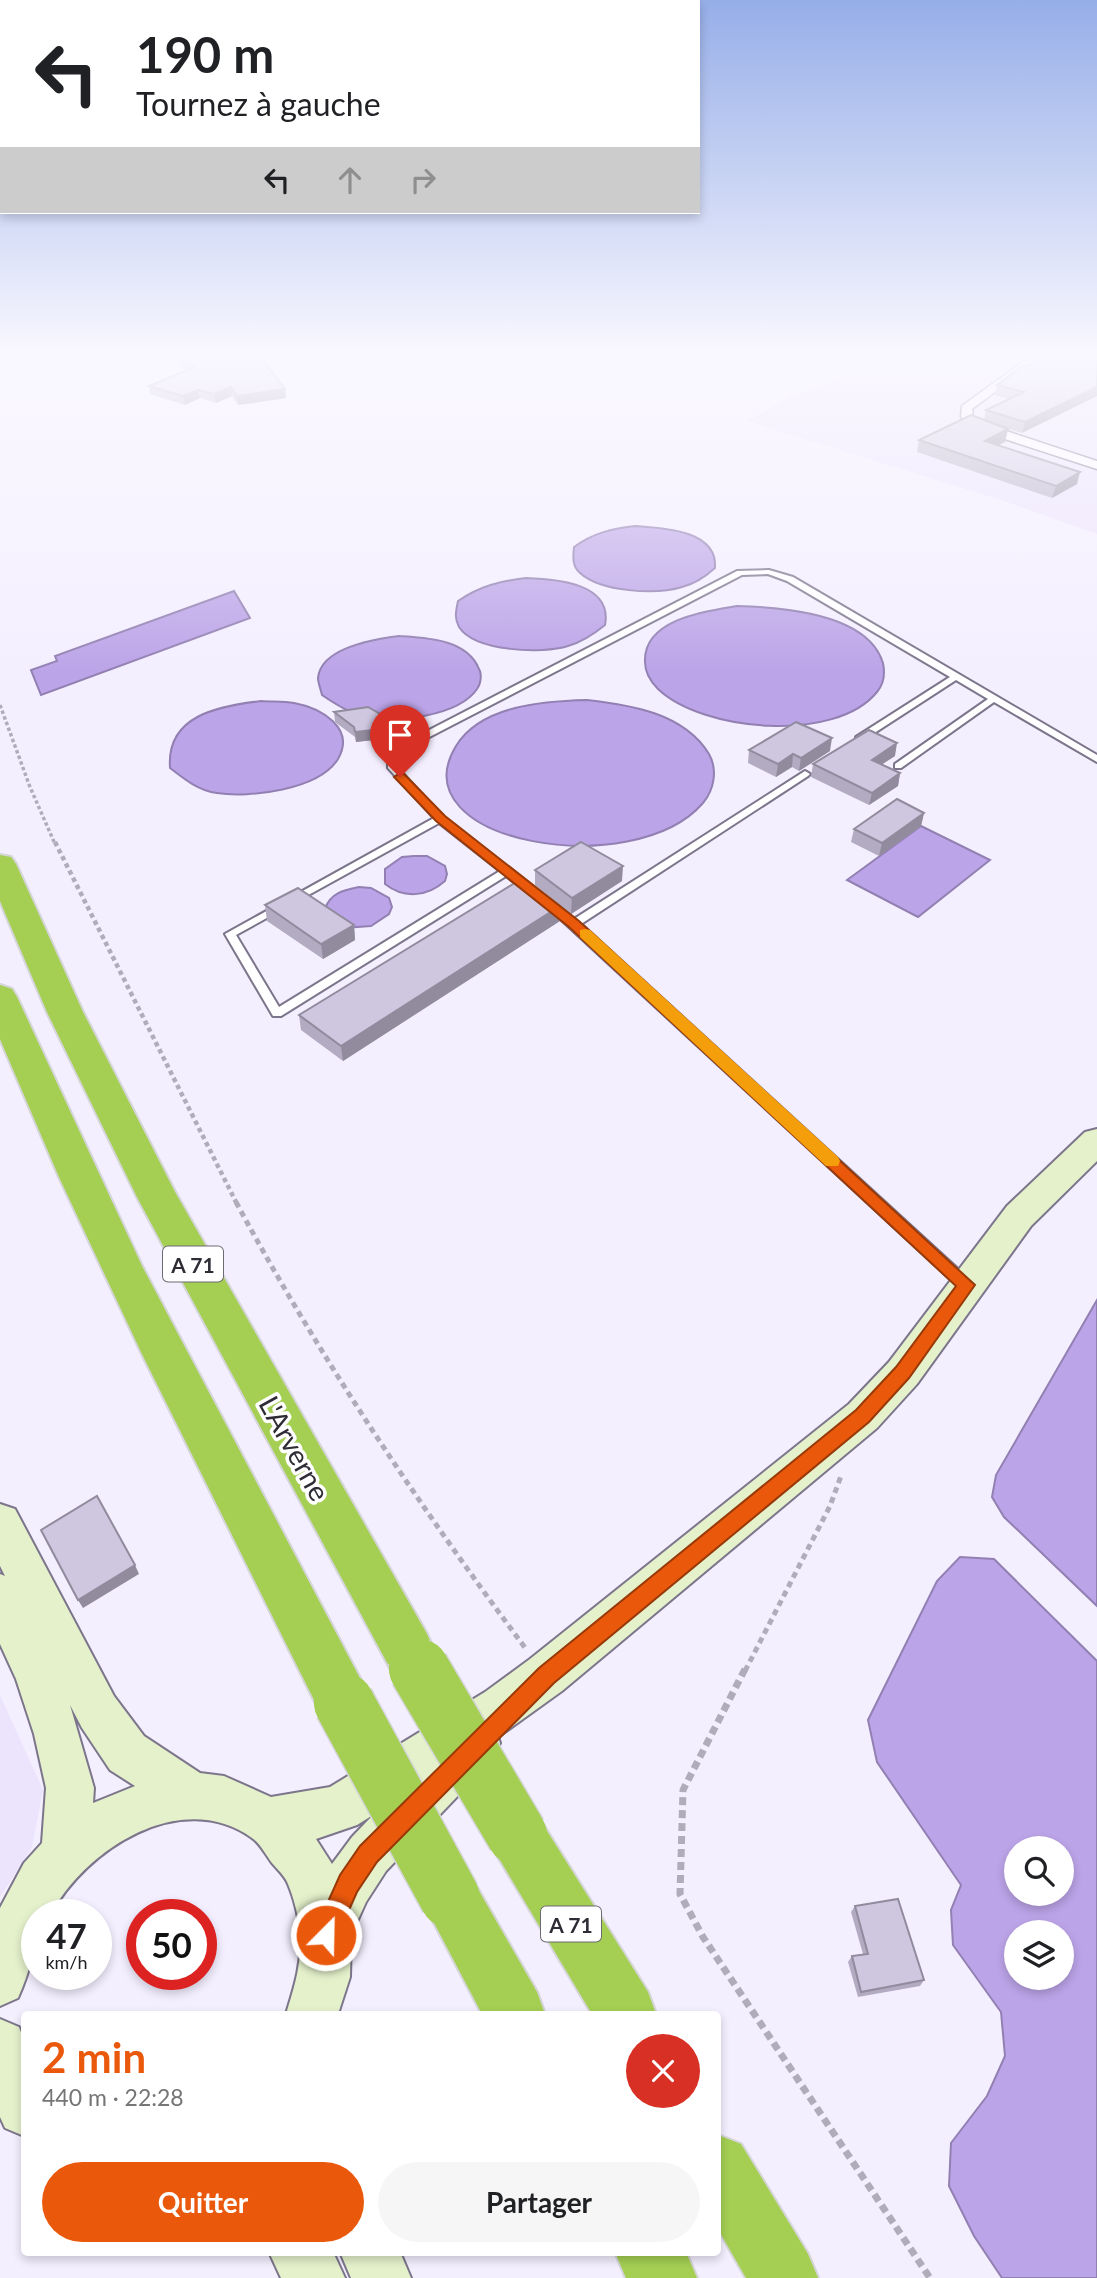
<!DOCTYPE html>
<html lang="fr">
<head>
<meta charset="utf-8">
<style>
	body { margin:0; font-family:Lato,sans-serif; background:#f6f6f6; color:#202124; height:100vh; display:flex; flex-direction:column; font-size:26px; white-space:nowrap }
	* { box-sizing:border-box; margin:0 }
	p { font-size:23px; color:#757577 }
	.icon { flex:none; width:38px; height:38px; fill:none; stroke:currentColor; stroke-width:2; stroke-linecap:round; stroke-linejoin:round }
	.map { position:relative; flex:1; overflow:hidden }
	.sheet { position:absolute; left:21px; top:2011px; width:700px; height:245px; display:flex; flex-direction:column; background:#fff; border-radius:7px; box-shadow:0 4px 10px #0003 }
	.sheet>* { flex:none }
	.hud { position:absolute; left:0px; top:0px; width:700px; height:214px; box-shadow:0 4px 10px #0003; background:#fff; color:#202124; overflow:hidden }
	.tools { position:absolute; left:1004px; top:1836px; display:grid; gap:14px }
	.tools a { display:grid; place-items:center; width:70px; height:70px; border-radius:50%; background:#fff; box-shadow:0 4px 10px #0003; font-size:35px }
	.speed { position:absolute; left:21px; top:1899px; display:flex; gap:14px; font-size:35px; font-weight:700; text-align:center }
	.speed>* { display:grid; place-content:center; width:91px; height:91px; border-radius:50%; background:#fff; box-shadow:0 4px 10px #0003; line-height:1 }
	.speed small { font-size:18px; font-weight:400 }
	.speed .limit { border:10px solid #d22; background:#fff; color:#111 }
	.pin { position:absolute; display:grid; place-items:center; width:60px; height:60px; color:#fff; margin:-72px -30px; border-radius:50% 50% 50% 0; rotate:-45deg; box-shadow:0 0 7px #0007 }
	.pin .icon { rotate:45deg }
	.me { position:absolute; width:77px; margin:-38px; rotate:23deg; stroke-linejoin:round; filter:drop-shadow(0 0 5px #0008) }
	.turn { display:flex; align-items:center; gap:24px; height:147px; padding:0 21px; font-size:32px }
	.turn .icon { width:91px; height:91px; stroke-width:2.5 }
	.turn b { display:block; font-size:49px; line-height:60px }
	.lanes { display:flex; align-items:center; height:66px; padding:0 21px; background:#0003; justify-content:center; gap:35px; direction:ltr }
	.lanes .off { opacity:.35 }
	.round { display:grid; place-items:center; flex:none; width:74px; height:74px; border-radius:37px; background:#f6f6f6 }
	.summary { display:flex; align-items:center; justify-content:space-between; height:119px; padding:0 21px }
	h1 { font-size:42px; font-weight:700; line-height:52px; color:#ea580c }
	.action { display:flex; gap:14px; margin-top:auto; padding:14px 21px }
	.action a { flex:1; height:80px; border-radius:42px; background:#ea580c; color:#fff; font-size:28px; font-weight:700; line-height:80px; text-align:center }
	.action a+a { background:#f6f6f6; color:#202124 }
	.map>svg:first-child { display:block }
	.built { fill:#ece3fd }
	.water { fill:#bca4e8; stroke:#9280b2; stroke-width:2; fill-rule:evenodd }
	.lines { fill:none; stroke-linecap:round; stroke-linejoin:round }
	.lane-casing { stroke:#7c758b; stroke-width:4 }
	.street-casing { stroke:#7c758b; stroke-width:3 }
	.secondary-casing { stroke:#7c758b; stroke-width:4 }
	.highway-casing { stroke:#d5d5d7; stroke-width:4 }
	.path-far3 { stroke:#b0acb9; stroke-width:3.5; stroke-dasharray:3.5 2.5; stroke-linecap:butt }
	.path-far2 { stroke:#b0acb9; stroke-width:4.5; stroke-dasharray:4.5 3.5; stroke-linecap:butt }
	.path-far1 { stroke:#b0acb9; stroke-width:5; stroke-dasharray:6 4.5; stroke-linecap:butt }
	.path { stroke:#b0acb9; stroke-width:7; stroke-dasharray:8 5; stroke-linecap:butt }
	.lane { fill:#fff; fill-rule:evenodd }
	.street { fill:#fff; fill-rule:evenodd }
	.secondary { fill:#e4f1cb; fill-rule:evenodd }
	.highway { fill:#a4cf52; fill-rule:evenodd }
	.highway-bridge-far1-casing { stroke:#d5d5d7; stroke-width:49; stroke-linecap:butt }
	.highway-bridge-casing { stroke:#d5d5d7; stroke-width:63; stroke-linecap:butt }
	.highway-bridge-far1 { stroke:#a4cf52; stroke-width:46 }
	.highway-bridge { stroke:#a4cf52; stroke-width:60 }
	.wall { fill:#b2abc1 }
	.shaded-wall { fill:#918b9d }
	.building { fill:#cfc7e0; stroke:#918b9d; stroke-width:2 }
	.route { fill:#ea580c; stroke:#983908; stroke-width:2 }
	.slow { fill:#f59e0b }
	.labels { text-anchor:middle; dominant-baseline:central; stroke-width:7; stroke-linejoin:round; paint-order:stroke }
	.shield { fill:#fff; stroke:#6d6b72; stroke-width:2 }
	.shield-label { font-size:21px; font-weight:bold; fill:#2f2c35 }
	.near-street-label { font-size:28px; fill:#2f2c35; stroke:#fff }
</style>
</head>
<body>
<div class="map">
<svg width="1097" height="2278" viewBox="0 0 1097 2278">
	<rect width="100%" height="100%" fill="#f4efff"/>
	<g class="built">
		<path d="M879,353H1097V534L1001,500L747,421L794,395L849,375Z"/>
		<path d="M0,1695L43,1790L32,1847L0,1897Z"/>
	</g>
	<g class="water">
		<path d="M635,526C663,528 718,530 715,568C705,577 695,584 682,587C656,595 601,592 580,573C572,566 573,557 574,547C593,533 611,529 635,526Z"/>
		<path d="M526,578C556,579 613,583 605,625C594,634 582,642 568,646C543,654 475,652 459,627C454,618 456,611 458,601C480,586 500,581 526,578Z"/>
		<path d="M234,591L250,618L41,695L31,670L57,661L55,656Z"/>
		<path d="M737,606C779,607 868,613 883,663C885,673 884,684 877,692C836,743 703,732 658,689C651,682 645,672 645,662C643,619 706,611 737,606Z"/>
		<path d="M399,636C427,638 467,639 479,669C482,674 481,684 477,689C459,716 394,724 365,717C349,713 335,704 322,695C321,690 318,683 318,678C321,647 375,639 399,636Z"/>
		<path d="M587,700C631,705 684,713 709,754C718,770 714,790 703,803C634,883 397,843 456,746C481,705 545,701 587,700Z"/>
		<path d="M261,701C272,702 283,701 294,703C321,708 356,728 338,759C319,790 249,798 217,793C199,791 184,779 170,768C166,715 219,706 261,701Z"/>
		<path d="M921,826L990,860L918,917L847,880Z"/>
		<path d="M414,856H427L445,866L447,874L445,881C427,897 404,899 385,884V869L402,857Z"/>
		<path d="M359,887L371,888L389,898L392,907L389,914L371,926L344,928L325,909C330,893 344,890 359,887Z"/>
		<path d="M1097,1300V1606L1004,1517L992,1497L996,1475Z"/>
		<path d="M960,1557L994,1559L1097,1661V2278H1002L974,2236L949,2186L951,2143L987,2096L1005,2056L1001,2012L953,1945L951,1910L961,1885L877,1762L868,1720L937,1581ZM1017,1848H1062V1894H1017ZM1017,1932H1062V1978H1017Z"/>
	</g>
	<g class="lines">
		<defs>
			<g id="lane">
				<path d="M769,570L793,577L1097,755V762L994,702L901,768H895V764L988,699L956,680L862,741H856V737L950,677L787,581L768,574L742,575L412,746L398,761V768L443,817L537,891L536,893H528L506,876L281,1016H273L225,934L434,818L388,768V760L406,742L737,571ZM439,823L500,871L279,1007L236,935Z"/>
				<path d="M805,771L810,774L808,776L581,924L971,1281L973,1285L971,1289L966,1290L961,1289L542,902L543,900H551L574,919Z"/>
			</g>
			<path id="street" d="M1035,353H1047L972,409L973,417L982,423L1097,461V469L974,429L961,417L962,406Z"/>
			<g id="secondary">
				<path d="M1097,1129V1161L1031,1226L917,1384L877,1428L562,1691L498,1737L500,1743L493,1759L386,1871L366,1902L351,1935L350,1977L338,2014H286C294,1988 302,1964 300,1936C300,1921 294,1898 288,1884C285,1876 277,1869 272,1863C266,1855 260,1843 252,1838C181,1787 85,1850 51,1914H37C37,1944 30,1971 18,1998L0,2006V1908L24,1863L42,1843L46,1788L34,1734L16,1679L0,1644V1574L5,1576L0,1566V1504L15,1509L114,1696L144,1736L200,1773L224,1776L271,1797L330,1787L485,1692L530,1659L849,1404L889,1362L1007,1206L1085,1132ZM70,1705L82,1728L110,1770L135,1786L93,1803L94,1788ZM373,1815L352,1837L332,1864L316,1839L357,1825Z"/>
				<path d="M0,2019L19,2027L24,2041V2136L5,2128L0,2117Z"/>
				<path d="M269,2252H333L345,2278H281Z"/>
				<path d="M340,2252H400L411,2278H351Z"/>
			</g>
			<g id="highway">
				<path d="M0,855L11,857L16,864L83,1012L175,1192L427,1634L435,1652L427,1670L409,1677L391,1670L137,1197L47,1012L0,901Z"/>
				<path d="M0,985L12,989L17,997L142,1266L363,1684L371,1703L363,1722L344,1730L325,1722L142,1354L59,1177L0,1039Z"/>
				<path d="M517,1807L537,1815L648,1992L656,2014H592L497,1855L489,1835L497,1815Z"/>
				<path d="M450,1869L471,1877L537,1992L545,2014H482L421,1898L429,1877Z"/>
				<path d="M718,2135L741,2144L808,2254L818,2278H746L718,2229Z"/>
				<path d="M615,2252H686L697,2278H626Z"/>
			</g>
		</defs>
		<use href="#lane" class="lane-casing"/>
		<use href="#street" class="street-casing"/>
		<use href="#secondary" class="secondary-casing"/>
		<use href="#highway" class="highway-casing"/>
		<path class="path-far3" d="M0,705L30,787L55,844"/>
		<path class="path-far2" d="M55,842L237,1204"/>
		<g class="path-far1">
			<path d="M236,1202C320,1358 420,1507 526,1649"/>
			<path d="M745,1671L830,1506L841,1476"/>
		</g>
		<path class="path" d="M745,1669L683,1790L680,1894L703,1937L930,2278"/>
		<use href="#lane" class="lane"/>
		<use href="#street" class="street"/>
		<use href="#secondary" class="secondary"/>
		<use href="#highway" class="highway"/>
		<defs>
			<path id="highway-bridge-far1" d="M409,1652L420,1671"/>
			<g id="highway-bridge">
				<path d="M419,1669L517,1835"/>
				<path d="M344,1703L450,1898"/>
			</g>
		</defs>
		<use href="#highway-bridge-far1" class="highway-bridge-far1-casing"/>
		<use href="#highway-bridge" class="highway-bridge-casing"/>
		<use href="#highway-bridge-far1" class="highway-bridge-far1"/>
		<use href="#highway-bridge" class="highway-bridge"/>
	</g>
	<g class="wall">
		<path d="M160,353H228L239,361L247,359L238,353H278V357L264,361L285,389L286,398L238,405L232,396L216,403L200,398L185,405L150,394L149,386L187,370Z"/>
		<path d="M1060,353H1092L1022,433L996,425L1008,429L1005,442L998,445L1077,484L1052,498L917,452L919,440L984,420L986,410L1009,399L995,395L997,385Z"/>
		<path d="M334,712L396,733L374,740L356,742L355,737L335,722Z"/>
		<path d="M749,750L830,751L799,771L792,767L776,777L748,763Z"/>
		<path d="M895,756L881,764L900,773L898,786L869,805L811,777L813,764Z"/>
		<path d="M924,813L921,826L879,856L851,842L854,829Z"/>
		<path d="M535,870L622,881L571,914L535,885Z"/>
		<path d="M265,905L354,925L355,940L323,959L267,921Z"/>
		<path d="M560,921L343,1061L301,1030L299,1015Z"/>
		<path d="M855,1906L924,1980L920,1986L858,1997L848,1962L852,1956L863,1954L851,1912Z"/>
	</g>
	<g class="shaded-wall">
		<path d="M278,353V357L259,362L258,354Z"/>
		<path d="M1083,353H1092L1071,373L1073,363Z"/>
		<path d="M231,387L232,396L216,403L214,394Z"/>
		<path d="M1097,387V396L1022,433L1025,422Z"/>
		<path d="M285,389L286,398L238,405L237,396Z"/>
		<path d="M198,390L200,398L185,405L183,396Z"/>
		<path d="M1008,429L1005,442L982,453L985,441Z"/>
		<path d="M1080,472L1077,484L1052,498L1056,486Z"/>
		<path d="M396,723V733L374,740L356,742L355,732Z"/>
		<path d="M832,738L830,751L799,771L801,758Z"/>
		<path d="M897,743L895,756L869,773L872,760Z"/>
		<path d="M793,754L792,767L776,777L778,764Z"/>
		<path d="M900,773L898,786L869,805L872,793Z"/>
		<path d="M924,813L921,826L879,856L882,843Z"/>
		<path d="M623,866L622,881L571,914L572,898Z"/>
		<path d="M560,906V921L343,1061L341,1046Z"/>
		<path d="M354,925L355,940L323,959L321,944Z"/>
		<path d="M135,1565L139,1574L83,1608L78,1600Z"/>
	</g>
	<g class="building">
		<path d="M172,353H228L239,361L252,358L251,354L249,353H260L258,354L285,389L237,396L231,387L214,394L198,390L183,396L149,386L195,367Z"/>
		<path d="M1060,353H1083L1073,363L1097,354V387L1025,422L986,410L1024,392L997,385L1020,368Z"/>
		<path d="M971,415L1008,429L985,441L1080,472L1056,486L919,440Z"/>
		<path d="M368,707L396,723L373,730L355,732L354,727L334,712Z"/>
		<path d="M796,722L832,738L801,758L793,754L778,764L749,750Z"/>
		<path d="M869,730L897,743L872,760L900,773L872,793L813,764Z"/>
		<path d="M897,799L924,813L882,843L854,829Z"/>
		<path d="M581,842L623,866L572,898L535,870Z"/>
		<path d="M523,878L560,906L341,1046L299,1015Z"/>
		<path d="M298,888L354,925L321,944L265,905Z"/>
		<path d="M97,1496L135,1565L78,1600L41,1530Z"/>
		<path d="M898,1899L924,1980L861,1992L852,1956L868,1954L855,1906Z"/>
	</g>
	<linearGradient id="sky" x2="0" y2="1"><stop stop-color="#96aee8"/><stop offset="0.53" stop-color="#faf8ff"/><stop offset="1" stop-color="#faf8ff" stop-opacity="0"/></linearGradient>
	<rect width="1097" height="672" fill="url(#sky)"/>
	<path class="route" d="M400,773L404,774L445,816L579,921L975,1285L909,1378L869,1422L554,1683L377,1862L357,1892L334,1944L326,1948L317,1944L313,1935L340,1875L360,1846L539,1668L856,1410L896,1367L956,1286L569,927L436,821L396,779L394,777Z"/>
	<path class="slow" d="M585,929L590,930L838,1157L840,1161L838,1166H826L580,937V930Z"/>
	<g class="labels">
		<g class="shield">
			<rect x="163" y="1246.5" width="60" height="35" rx="5"/>
			<rect x="541" y="1906.5" width="60" height="35" rx="5"/>
		</g>
		<g class="shield-label">
			<text x="193" y="1264">A 71</text>
			<text x="571" y="1924">A 71</text>
		</g>
		<g class="near-street-label">
			<text transform="translate(295 1448) rotate(61)">L'Arverne</text>
		</g>
	</g>
</svg>
<div class="tools">
<a><svg class="icon" aria-label="search" viewBox="0 0 24 24"><circle cx="10" cy="10" r="6"/><path d="M15 15l6 6"/></svg></a>
<a><svg class="icon" aria-label="layers" viewBox="0 0 24 24"><path d="M12 4l9 5-9 5-9-5zM3 14l9 5 9-5"/></svg></a>
</div>
<div class="speed"><div>47<small>km/h</small></div><div class="limit">50</div></div>
<div class="pin" style="left:400px;top:777px;background:#d93025"><svg class="icon" aria-label="arrive" viewBox="0 0 24 24"><path d="M6 21V4h12l-3 4 3 4H6"/></svg></div>
<svg class="me" style="left:326px;top:1935px" viewBox="-20 -20 40 40"><circle r="17" fill="#ea580c" stroke="#fff" stroke-width="3"/><path d="M0-11L8 9 0 5-8 9z" fill="#fff"/></svg>
<div class="hud">
<div class="turn"><svg class="icon" aria-label="left" viewBox="0 0 24 24"><path d="M17 20v-9H6M10 6l-5 5 5 5"/></svg><div><b>190 m</b>Tournez à gauche</div></div>
<div class="lanes"><svg class="icon" aria-label="left" viewBox="0 0 24 24"><path d="M17 20v-9H6M10 6l-5 5 5 5"/></svg><svg class="icon off" aria-label="ahead" viewBox="0 0 24 24"><path d="M12 20V5M6 11l6-6 6 6"/></svg><svg class="icon off" aria-label="right" viewBox="0 0 24 24"><path d="M7 20v-9h11M14 6l5 5-5 5"/></svg></div>
</div>
<section class="sheet">
<div class="summary"><div><h1>2 min</h1><p>440 m · 22:28</p></div><a class="round" style="background:#d93025;color:#fff"><svg class="icon" aria-label="close" viewBox="0 0 24 24"><path d="M6 6l12 12M18 6L6 18"/></svg></a></div>
<div class="action"><a>Quitter</a><a>Partager</a></div>
</section>
</div>
</body>
</html>
